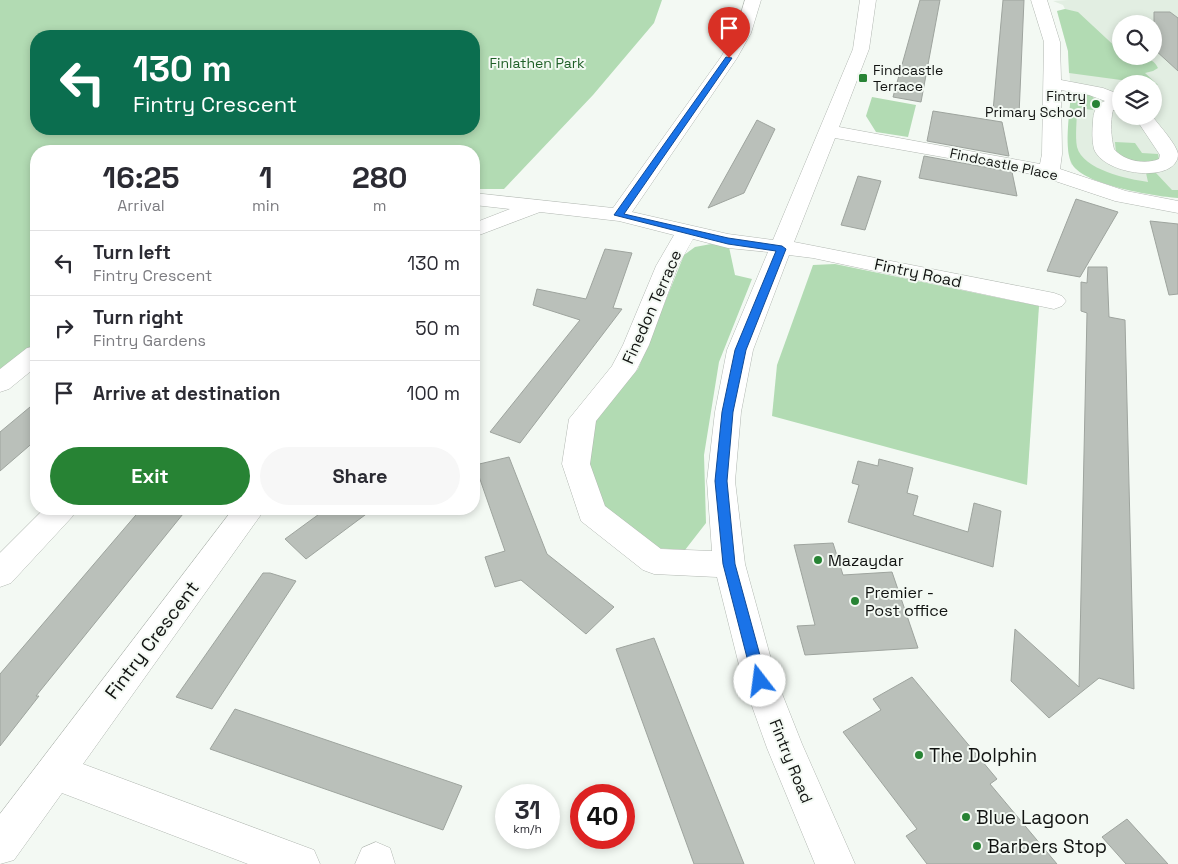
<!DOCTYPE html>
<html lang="en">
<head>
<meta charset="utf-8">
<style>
	body { margin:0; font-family:"Space Grotesk",sans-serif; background:#f7f7f7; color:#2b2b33; height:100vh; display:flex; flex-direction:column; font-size:19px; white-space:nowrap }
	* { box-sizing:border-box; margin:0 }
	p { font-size:16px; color:#7c7c81 }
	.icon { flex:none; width:28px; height:28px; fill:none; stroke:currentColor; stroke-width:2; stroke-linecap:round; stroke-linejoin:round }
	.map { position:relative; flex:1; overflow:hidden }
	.panel { position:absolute; left:30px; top:145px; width:450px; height:370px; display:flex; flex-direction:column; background:#fff; border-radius:20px; box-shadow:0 2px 8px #0003 }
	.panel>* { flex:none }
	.hud { position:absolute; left:30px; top:30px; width:450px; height:105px; border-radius:20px; box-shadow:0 2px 8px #0003; background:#0b6e4f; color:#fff; overflow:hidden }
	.buttons { position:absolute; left:1112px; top:15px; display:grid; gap:10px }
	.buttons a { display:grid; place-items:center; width:50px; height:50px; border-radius:50%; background:#fff; box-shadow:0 2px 8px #0003; font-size:25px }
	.speed { position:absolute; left:495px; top:784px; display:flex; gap:10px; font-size:25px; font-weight:700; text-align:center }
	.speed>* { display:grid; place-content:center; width:65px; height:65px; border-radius:50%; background:#fff; box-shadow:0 2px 8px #0003; line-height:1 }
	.speed small { font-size:12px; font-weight:400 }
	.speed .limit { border:8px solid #d22; background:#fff; color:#111 }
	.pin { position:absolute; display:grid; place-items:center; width:42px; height:42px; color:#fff; margin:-51px -21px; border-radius:50% 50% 50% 0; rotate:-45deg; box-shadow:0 0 5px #0007 }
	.pin .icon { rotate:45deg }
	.me { position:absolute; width:55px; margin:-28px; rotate:345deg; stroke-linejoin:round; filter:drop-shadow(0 0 4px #0008) }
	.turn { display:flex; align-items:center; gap:18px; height:105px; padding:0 20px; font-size:22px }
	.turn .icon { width:65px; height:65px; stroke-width:2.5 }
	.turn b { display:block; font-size:35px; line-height:42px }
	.eta { display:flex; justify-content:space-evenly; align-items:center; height:85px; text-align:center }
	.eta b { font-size:30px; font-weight:700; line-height:35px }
	.cta { display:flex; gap:10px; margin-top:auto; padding:10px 20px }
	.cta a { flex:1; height:58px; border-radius:30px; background:#278334; color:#fff; font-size:20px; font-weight:700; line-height:58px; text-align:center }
	.cta a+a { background:#f7f7f7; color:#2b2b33 }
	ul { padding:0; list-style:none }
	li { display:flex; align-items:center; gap:15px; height:65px; padding:0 20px; border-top:1px solid #e1e1e2 }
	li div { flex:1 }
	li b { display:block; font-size:19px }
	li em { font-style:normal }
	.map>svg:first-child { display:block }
	.built { fill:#e2eee2; fill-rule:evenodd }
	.green { fill:#b2dbb3; fill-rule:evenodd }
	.building { fill:#bac0ba; stroke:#9ea49e }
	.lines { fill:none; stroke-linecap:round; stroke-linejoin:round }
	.minor-casing { stroke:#b2b8b2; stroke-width:1 }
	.minor { fill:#fff; fill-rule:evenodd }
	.route { fill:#1a73e8; stroke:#114b97 }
	.poi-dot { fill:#278334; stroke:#f3f9f3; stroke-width:2 }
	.labels { text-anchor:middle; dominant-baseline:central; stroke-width:4; stroke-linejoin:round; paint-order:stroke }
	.far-park-label { font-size:14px; fill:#1f5f27; stroke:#f3f9f3 }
	.far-poi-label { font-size:14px; fill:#111311; stroke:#f3f9f3; text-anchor:start }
	.far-street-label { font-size:14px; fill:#111311; stroke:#f3f9f3 }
	.street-label { font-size:16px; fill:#111311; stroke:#f3f9f3 }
	.poi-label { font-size:16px; fill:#111311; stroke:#f3f9f3; text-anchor:start }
	.near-street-label { font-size:19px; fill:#111311; stroke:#f3f9f3 }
	.near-poi-label { font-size:19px; fill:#111311; stroke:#f3f9f3; text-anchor:start }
</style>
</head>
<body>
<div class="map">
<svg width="1178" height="864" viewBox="0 0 1178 864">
	<rect width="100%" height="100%" fill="#f3f9f3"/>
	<path class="built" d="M1068,0H1178V198L1157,196L1108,184L1087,176L1071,164L1068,151L1071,92H1081V85L1070,81L1068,51L1057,11L1065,9L1063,5L1053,1ZM1121,24H1154V56H1121ZM1121,84H1154V116H1121Z"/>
	<g class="green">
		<path d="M0,0H662L654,23L593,95L504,189H474V151H36V343L0,371ZM36,36H474V129H36Z"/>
		<path d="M1065,9L1078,12L1121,52V56H1126L1130,59C1141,59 1153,56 1158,68L1153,71L1145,73L1158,85L1069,73L1068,51L1057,11Z"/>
		<path d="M1071,92L1089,93L1098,102L1093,110L1077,108C1077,120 1075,136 1077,147C1083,170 1128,179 1148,182L1146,173H1156L1172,190H1178V198C1155,196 1080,185 1071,162C1064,145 1070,111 1071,92Z"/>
		<path d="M872,97L916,105L908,137L876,132L866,116Z"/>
		<path d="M1115,142L1135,143L1142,153L1158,154L1159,159C1146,167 1128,161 1116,153Z"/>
		<path d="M711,244L729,247L735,275L752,279L719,362L704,455L706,523L685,550L654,548L602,508L586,464L594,420L638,369L684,255L695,247Z"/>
		<path d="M835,264L1039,306L1027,485L772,416L777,365L813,265Z"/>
	</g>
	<g class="building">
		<path d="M920,0H940L921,102L893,97Z"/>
		<path d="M1003,0H1024L1019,115L993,111Z"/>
		<path d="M1154,12H1170L1178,18V71L1154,49Z"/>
		<path d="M933,111L1002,122L1009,156L927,141Z"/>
		<path d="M757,120L775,129L744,193L708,208Z"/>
		<path d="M924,156L1012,172L1017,196L919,178Z"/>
		<path d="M858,176L881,181L865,230L841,225Z"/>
		<path d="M1076,199L1118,212L1080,277L1047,271Z"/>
		<path d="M1150,221L1178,224V294L1169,295Z"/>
		<path d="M605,249L632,253L613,308L622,309L520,443L490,432L580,320L533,305L537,289L586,299Z"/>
		<path d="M1088,267H1107L1109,317L1125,320L1134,689L1099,678L1049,718L1011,681L1015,629L1079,687L1087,313L1081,311V282L1087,283Z"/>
		<path d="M36,402V440L0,471V432Z"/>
		<path d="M509,457L547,554L614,607L586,634L521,580L495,587L485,557L505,551L475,465Z"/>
		<path d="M879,459L913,468L907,493L918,496L913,515L968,532L974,503L1001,511L993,567L848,522L859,485L852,483L858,461L878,466Z"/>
		<path d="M141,509H187L36,696H39L0,746V674Z"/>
		<path d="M326,509H373L306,559L285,539Z"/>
		<path d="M833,543L843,575L892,572L918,648L805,655L797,626L815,625L794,545Z"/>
		<path d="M263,573H270L296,581L212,709L176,697Z"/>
		<path d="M654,638L691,732L744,864H694L616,649Z"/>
		<path d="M912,677L997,779L990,784L1057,864H927L906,836L917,829L843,732L881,710L873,699Z"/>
		<path d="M235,709L462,786L443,830L210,749Z"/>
		<path d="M1127,819L1168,864H1126L1102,837Z"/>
	</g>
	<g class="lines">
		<defs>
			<g id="minor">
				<path d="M745,0H761L751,33L737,58L632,212L728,234L773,240L853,49L860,0H876L869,49L839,127L1040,164L1042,154L1044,42L1031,0H1047L1060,42L1061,80L1103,88L1121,95V110H1113C1110,122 1111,137 1114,149C1124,161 1145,165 1159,159L1160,155L1134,116H1152C1159,125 1177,145 1178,154C1178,184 1104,176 1094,149C1092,141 1092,131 1093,122C1093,113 1096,104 1105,101L1089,95L1061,90L1062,154L1060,169L1126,191L1178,201V213L1115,201L1043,177L1005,168L835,138L794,242L1054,293L1062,296L1066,301L1062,306L1054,309L813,258L789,255L753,350L741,412L735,481L745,564L777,681L802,744L855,864H815L767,748L743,681L717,577L654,574L643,570L581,521L562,464L569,419L612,366L623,345L656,266L674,235L619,221L540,212L474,237V223L510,209L474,205V193L613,208L721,57L735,33ZM693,239L728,248L768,252L727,350L715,412L707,481L712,551L661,549L605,506L590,464L596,421L636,371L649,345L678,266Z"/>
				<path d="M36,346V367L9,389L0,392V369L27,348Z"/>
				<path d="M44,509H77L72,517L11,583L0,587V553Z"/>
				<path d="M233,509H265L83,764L314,850L320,864H248L62,793L14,860L0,864V814Z"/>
				<path d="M376,842L390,848L395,864H355L362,848Z"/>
			</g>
		</defs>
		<use href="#minor" class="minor-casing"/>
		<use href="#minor" class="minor"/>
	</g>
	<path class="route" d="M726,57L732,58L624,214L728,238L782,246L786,249L746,350L733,412L727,481L735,564L767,681L765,685L760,687L755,685L753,681L723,564L715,481L722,412L735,350L776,251L728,244L614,215Z"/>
	<g class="poi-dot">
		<rect x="858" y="73" width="10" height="10" rx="2.5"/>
		<circle cx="1096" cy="104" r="5"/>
		<circle cx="818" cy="560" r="5"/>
		<circle cx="855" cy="601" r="5"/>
		<circle cx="919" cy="755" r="5"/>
		<circle cx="966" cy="817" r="5"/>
		<circle cx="977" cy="846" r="5"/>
	</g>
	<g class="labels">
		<g class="far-park-label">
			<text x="537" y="63">Finlathen Park</text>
		</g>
		<g class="far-poi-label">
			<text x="873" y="70">Findcastle<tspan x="873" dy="16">Terrace</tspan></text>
			<text x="1086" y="96" text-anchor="end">Fintry<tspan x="1086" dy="16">Primary School</tspan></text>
		</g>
		<g class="far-street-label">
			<text transform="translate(1004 164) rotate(12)">Findcastle Place</text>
		</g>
		<g class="street-label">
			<text transform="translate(918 273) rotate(12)">Fintry Road</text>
			<text transform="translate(652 307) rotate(-66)">Finedon Terrace</text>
			<text transform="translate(791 761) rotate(68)">Fintry Road</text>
		</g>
		<g class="poi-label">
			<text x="828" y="560">Mazaydar</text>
			<text x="865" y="592">Premier -<tspan x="865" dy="18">Post office</tspan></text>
		</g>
		<g class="near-street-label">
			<text transform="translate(152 640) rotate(-53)">Fintry Crescent</text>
		</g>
		<g class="near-poi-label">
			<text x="929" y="755">The Dolphin</text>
			<text x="976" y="817">Blue Lagoon</text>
			<text x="987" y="846">Barbers Stop</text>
		</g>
	</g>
</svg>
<div class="buttons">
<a><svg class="icon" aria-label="search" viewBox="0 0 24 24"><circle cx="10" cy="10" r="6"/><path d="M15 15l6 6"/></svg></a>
<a><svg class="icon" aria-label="layers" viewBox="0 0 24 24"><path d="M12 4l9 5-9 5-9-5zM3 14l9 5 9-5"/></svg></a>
</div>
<div class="speed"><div>31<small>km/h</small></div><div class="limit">40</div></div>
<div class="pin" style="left:729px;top:58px;background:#d93025"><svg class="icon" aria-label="arrive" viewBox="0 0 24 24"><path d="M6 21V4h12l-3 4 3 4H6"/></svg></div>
<svg class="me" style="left:760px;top:681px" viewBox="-20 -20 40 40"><circle r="19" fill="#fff"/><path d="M0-13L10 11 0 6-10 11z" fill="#1a73e8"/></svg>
<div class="hud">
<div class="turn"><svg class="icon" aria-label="left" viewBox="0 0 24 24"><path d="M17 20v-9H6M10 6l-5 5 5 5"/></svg><div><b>130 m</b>Fintry Crescent</div></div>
</div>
<section class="panel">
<div class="eta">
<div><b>16:25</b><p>Arrival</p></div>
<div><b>1</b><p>min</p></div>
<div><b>280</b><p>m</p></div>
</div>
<ul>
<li><svg class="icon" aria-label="left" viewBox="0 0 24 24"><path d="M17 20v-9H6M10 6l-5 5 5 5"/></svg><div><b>Turn left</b><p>Fintry Crescent</p></div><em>130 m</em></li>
<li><svg class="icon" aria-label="right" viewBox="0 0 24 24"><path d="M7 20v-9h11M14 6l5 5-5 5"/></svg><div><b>Turn right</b><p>Fintry Gardens</p></div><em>50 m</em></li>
<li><svg class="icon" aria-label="arrive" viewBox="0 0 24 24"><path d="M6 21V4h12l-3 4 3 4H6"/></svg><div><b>Arrive at destination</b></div><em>100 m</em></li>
</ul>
<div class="cta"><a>Exit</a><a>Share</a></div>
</section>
</div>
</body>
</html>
